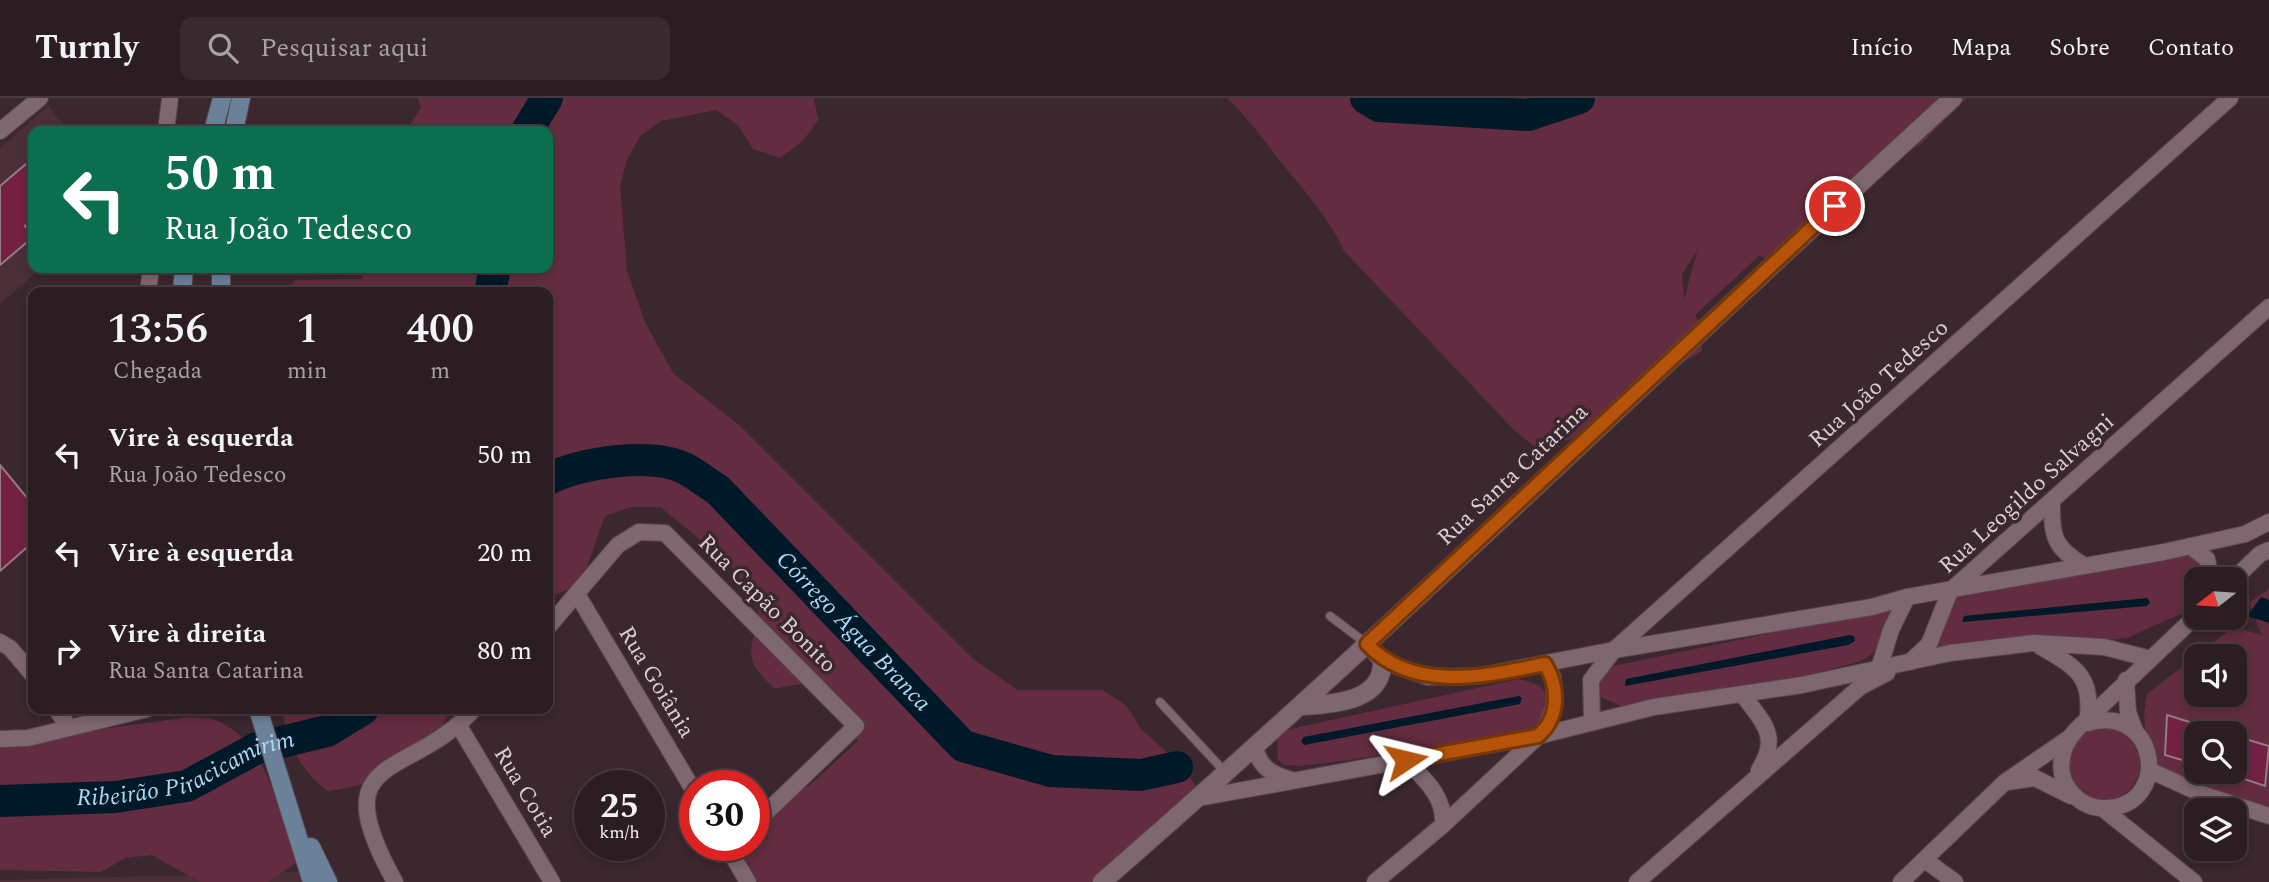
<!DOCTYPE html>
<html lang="pt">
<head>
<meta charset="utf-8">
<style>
	body { margin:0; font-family:Spectral,serif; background:#382a2f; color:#f1f3f6; height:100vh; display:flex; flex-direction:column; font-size:26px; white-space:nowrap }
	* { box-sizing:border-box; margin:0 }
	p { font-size:23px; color:#a6a2a5 }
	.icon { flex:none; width:38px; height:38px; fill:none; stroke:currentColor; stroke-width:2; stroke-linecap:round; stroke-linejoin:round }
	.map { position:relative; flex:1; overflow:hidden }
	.side { position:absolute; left:28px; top:189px; width:525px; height:427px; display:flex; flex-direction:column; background:#2c1d22; border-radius:14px; box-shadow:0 4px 10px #0003,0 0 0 2px #483b40 }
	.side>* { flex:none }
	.hud { position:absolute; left:28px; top:28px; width:525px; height:147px; border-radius:14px; box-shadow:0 4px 10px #0003,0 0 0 2px #483b40; background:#0b6e4f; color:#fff; overflow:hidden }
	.needle { width:46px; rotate:253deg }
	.buttons { position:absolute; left:2184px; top:469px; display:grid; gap:14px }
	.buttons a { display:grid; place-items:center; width:63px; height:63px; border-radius:14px; background:#2c1d22; box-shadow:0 4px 10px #0003,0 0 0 2px #483b40; font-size:35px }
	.speed { position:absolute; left:574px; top:672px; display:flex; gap:14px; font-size:35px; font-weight:700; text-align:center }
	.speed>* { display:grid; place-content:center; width:91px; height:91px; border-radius:50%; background:#2c1d22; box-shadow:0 4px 10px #0003,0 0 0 2px #483b40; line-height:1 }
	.speed small { font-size:18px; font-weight:400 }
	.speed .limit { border:10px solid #d22; background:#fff; color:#111 }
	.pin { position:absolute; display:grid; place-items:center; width:60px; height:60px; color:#fff; margin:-30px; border:4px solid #fff; border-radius:50%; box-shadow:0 2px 7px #0007 }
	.me { position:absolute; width:77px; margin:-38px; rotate:80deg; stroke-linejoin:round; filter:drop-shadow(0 0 5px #0008) }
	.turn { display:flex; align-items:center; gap:24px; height:147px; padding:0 21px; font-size:32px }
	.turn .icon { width:91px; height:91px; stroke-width:2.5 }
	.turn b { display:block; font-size:49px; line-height:60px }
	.eta { display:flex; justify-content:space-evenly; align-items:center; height:119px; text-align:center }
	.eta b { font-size:42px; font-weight:600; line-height:49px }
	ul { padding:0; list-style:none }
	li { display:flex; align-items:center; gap:21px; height:98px; padding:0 21px }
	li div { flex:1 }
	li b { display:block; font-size:26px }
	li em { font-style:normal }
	header { display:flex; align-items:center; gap:42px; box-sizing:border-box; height:98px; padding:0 35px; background:#2c1d22; border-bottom:2px solid #483b40 }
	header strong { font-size:33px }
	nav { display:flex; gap:38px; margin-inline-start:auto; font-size:24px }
	.search { width:490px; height:63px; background:#382a2f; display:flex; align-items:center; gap:18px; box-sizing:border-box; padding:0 24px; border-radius:14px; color:#a6a2a5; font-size:26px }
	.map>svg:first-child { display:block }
	.built { fill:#4a2f37 }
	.green { fill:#632c40; fill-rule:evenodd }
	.water { fill:#001929 }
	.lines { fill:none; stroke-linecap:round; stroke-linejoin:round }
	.river { stroke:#001929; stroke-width:32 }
	.building { fill:#732042; stroke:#947c83; stroke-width:2 }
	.service-casing { stroke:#56454b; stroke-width:10 }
	.minor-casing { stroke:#56454b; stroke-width:18 }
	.tertiary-casing { stroke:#56454b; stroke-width:20 }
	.secondary-casing { stroke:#56454b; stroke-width:20 }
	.service { stroke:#7e676e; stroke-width:8 }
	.minor { stroke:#7e676e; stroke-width:16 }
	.tertiary { stroke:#7e676e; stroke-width:18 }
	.secondary { stroke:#6b8099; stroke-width:18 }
	.route-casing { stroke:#753606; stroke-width:18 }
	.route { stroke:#b45309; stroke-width:12 }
	.labels { text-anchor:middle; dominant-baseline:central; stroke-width:7; stroke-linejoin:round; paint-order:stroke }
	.street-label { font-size:23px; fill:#dbced2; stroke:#3b272e }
	.water-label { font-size:24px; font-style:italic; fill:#add9f4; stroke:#3b272e }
</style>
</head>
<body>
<header>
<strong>Turnly</strong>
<div class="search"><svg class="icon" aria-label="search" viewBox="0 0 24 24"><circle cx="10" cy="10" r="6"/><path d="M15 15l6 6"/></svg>Pesquisar aqui</div>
<nav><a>Início</a><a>Mapa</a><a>Sobre</a><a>Contato</a></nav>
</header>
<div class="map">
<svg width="2269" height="784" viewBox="0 0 2269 784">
	<rect width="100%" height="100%" fill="#3b272e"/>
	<g class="built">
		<path d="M48,8L70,33H33V170H42L0,206V50Z"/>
		<path d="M299,774L303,784H0V782Z"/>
	</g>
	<g class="green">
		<path d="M418,0H814L818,22L803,43L780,60L753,51L738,27L716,12L661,23L640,38L627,61L620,89L627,173L646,226L674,276L738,326L973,561L1018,592H1102L1126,607L1141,631L1182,668L1197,690L1107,784H758L739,753L745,747H754V725L767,701L809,688L857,644V636C830,597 827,576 775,591C747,565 746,556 760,520L751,495L727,463L660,409H630L605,418L587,469L570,491L548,499V194H285L296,182L362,181L363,170H548V33H406L421,10Z"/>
		<path d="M1227,0H1967L1924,43L1881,74L1840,118L1819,135L1771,162L1759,158L1695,217L1700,225L1702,253C1686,264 1667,272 1651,284C1610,315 1590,343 1536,350L1514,332L1344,153C1328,118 1304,93 1280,63C1263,41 1248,20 1227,0ZM1697,153V154L1684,201L1682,176Z"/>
		<path d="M2187,453L2200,467L2202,481H2196V504L2187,513L2127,540L1940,559L1938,548L1955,494Z"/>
		<path d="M2269,491V711L2200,693L2147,666L2144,615L2147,596L2233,529L2262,537L2249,505ZM2196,558H2235V597H2196ZM2196,635H2235V674H2196Z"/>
		<path d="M1891,510C1878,574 1862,558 1812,578L1621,608L1594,596L1599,571Z"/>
		<path d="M1518,581C1552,589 1551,597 1543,628L1519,637L1334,664L1298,668L1285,667L1278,662L1277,642L1286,632Z"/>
		<path d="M281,611H451C429,661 380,687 328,693C295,667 292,650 281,611Z"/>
		<path d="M190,619C200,620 213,620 222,625C269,649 280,718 296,765L268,784H200L152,757L125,760L101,774L0,772V645Z"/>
		<circle cx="2104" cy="666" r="36"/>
	</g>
	<g class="water">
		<path d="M2261,499L2269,502V525L2247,518Z"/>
		<path d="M2147,500L2150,504L2147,508L1962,524L1964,518Z"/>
		<path d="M1850,537L1854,538L1855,543L1848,547L1625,588L1626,581Z"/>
		<path d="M1519,598L1522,600L1520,606L1304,647L1301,643L1304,639Z"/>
	</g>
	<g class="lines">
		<g class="river">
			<path d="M1366,0L1379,8L1528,17L1579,0"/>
			<path d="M527,33L547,0"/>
			<path d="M490,194L495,170"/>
			<path id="s1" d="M548,381C581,365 652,353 686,371C697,377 707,385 718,392L963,648L1051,673L1141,677L1177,669"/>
			<path id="s2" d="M0,703L115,699L187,688L257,650L327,633L363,611"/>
		</g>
	</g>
	<g class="building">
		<path d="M33,60V122L25,128L33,139L0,167V88Z"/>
		<path d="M0,367L33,407V444L0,473Z"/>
		<path d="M2167,617L2196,626V666L2165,657Z"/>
		<path d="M2235,638L2269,648L2265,688L2235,678Z"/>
	</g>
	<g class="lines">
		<defs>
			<g id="service">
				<path d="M1330,518L1367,546"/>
				<path d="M1160,604L1226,675"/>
			</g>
			<g id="minor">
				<path d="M0,33L40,0"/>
				<path d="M166,33L170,0"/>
				<path d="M148,194L151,170"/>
				<path d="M2052,404C2052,439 2053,449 2085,468"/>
				<path d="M2190,448L2207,461L2211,481"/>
				<path d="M2234,481L2260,456L2269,452"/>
				<path d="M577,496L695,695"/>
				<path d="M548,529L618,447L639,434L665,435L856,628L754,726"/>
				<path d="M0,544L10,550L33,577"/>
				<path d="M1367,546L1382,563L1428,579L1479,578L1614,552L1872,509L1907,499L2164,454L2245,436L2269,424"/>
				<path d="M2041,549C2078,570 2094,580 2087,625"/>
				<path d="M1910,564L1929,546L1950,493L2269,209"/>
				<path d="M1879,570L1891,532L1907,499"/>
				<path d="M2126,582L2128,614L2135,633"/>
				<path d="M1743,597C1764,626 1780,638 1759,672"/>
				<path d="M56,611L69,629"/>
				<path d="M1592,622L1591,582L1614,552L2230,0"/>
				<path d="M2087,625C2158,605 2172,706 2108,710C2098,711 2086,708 2078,701C2054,682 2058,651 2077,631L2196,518"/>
				<path d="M459,628L552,784"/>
				<path d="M0,641L28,640L147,611"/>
				<path d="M1255,650C1260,669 1271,676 1289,681"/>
				<path d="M1406,662C1424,681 1445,698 1443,727"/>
				<path d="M2149,672L2202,696L2269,718"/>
				<path d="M2007,684L2035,680L2071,698"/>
				<path d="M1199,700L1538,638L1654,609L1802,587L1950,555L2034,545L2104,549L2151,561"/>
				<path d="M2102,710L2194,784"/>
				<path d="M726,747L748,784"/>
				<path d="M1925,762L1955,784"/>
				<path d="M395,784C321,651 408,684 474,611"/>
				<path d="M1375,784L1443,727L1545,632L1555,606L1553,580L1545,566"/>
				<path d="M1637,784L1860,589L1887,575"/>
				<path d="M1901,784L2005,684L2069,640"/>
			</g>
			<g id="tertiary">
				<path d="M1303,608C1332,606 1384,604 1382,563"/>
				<path d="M1102,784C1393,531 1668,260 1953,0"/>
			</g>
			<g id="secondary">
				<path d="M213,33L222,0"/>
				<path d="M234,33L241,0"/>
				<path d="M221,170V194"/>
				<path d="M182,194L184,170"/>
				<path d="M258,611L312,784"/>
				<path d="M311,749L328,784"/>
			</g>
		</defs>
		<use href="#service" class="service-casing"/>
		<use href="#minor" class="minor-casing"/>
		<use href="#tertiary" class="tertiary-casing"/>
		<use href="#secondary" class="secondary-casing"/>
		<use href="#service" class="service"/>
		<use href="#minor" class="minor"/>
		<use href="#tertiary" class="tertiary"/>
		<use href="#secondary" class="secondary"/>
	</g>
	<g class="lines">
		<defs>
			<path id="route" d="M1406,662L1538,638C1560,619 1559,589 1545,566C1486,578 1413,595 1367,546L1835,108"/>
		</defs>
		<use href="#route" class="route-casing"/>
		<use href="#route" class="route"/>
	</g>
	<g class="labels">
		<g class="street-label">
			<text transform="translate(1879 286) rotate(-42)">Rua João Tedesco</text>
			<text transform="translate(1513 377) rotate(-43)">Rua Santa Catarina</text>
			<text transform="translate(2027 396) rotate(-42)">Rua Leogildo Salvagni</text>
			<text transform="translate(767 506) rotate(45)">Rua Capão Bonito</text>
			<text transform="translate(656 584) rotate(59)">Rua Goiânia</text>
			<text transform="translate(525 694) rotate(59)">Rua Cotia</text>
		</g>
		<g class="water-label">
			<text stroke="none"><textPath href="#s1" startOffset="376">Córrego Água Branca</textPath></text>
			<text stroke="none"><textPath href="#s2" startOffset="191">Ribeirão Piracicamirim</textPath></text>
		</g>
	</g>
</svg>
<div class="buttons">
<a><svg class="needle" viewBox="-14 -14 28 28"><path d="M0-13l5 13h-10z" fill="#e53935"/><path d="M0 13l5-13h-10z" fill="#a6a2a5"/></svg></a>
<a><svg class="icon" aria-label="sound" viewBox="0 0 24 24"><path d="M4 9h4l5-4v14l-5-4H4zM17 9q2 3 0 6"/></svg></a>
<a><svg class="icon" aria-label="search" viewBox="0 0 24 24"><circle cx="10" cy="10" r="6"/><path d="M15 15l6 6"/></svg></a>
<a><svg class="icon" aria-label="layers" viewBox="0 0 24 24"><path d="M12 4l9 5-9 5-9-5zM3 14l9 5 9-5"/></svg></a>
</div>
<div class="speed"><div>25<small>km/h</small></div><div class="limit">30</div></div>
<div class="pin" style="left:1835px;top:108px;background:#d93025"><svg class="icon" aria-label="arrive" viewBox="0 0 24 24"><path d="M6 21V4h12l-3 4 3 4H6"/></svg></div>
<svg class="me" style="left:1406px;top:662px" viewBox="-20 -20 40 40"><path d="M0-17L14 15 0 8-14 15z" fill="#b45309" stroke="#fff" stroke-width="4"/></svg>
<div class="hud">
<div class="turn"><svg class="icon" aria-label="left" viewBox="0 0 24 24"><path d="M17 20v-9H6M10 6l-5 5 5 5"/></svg><div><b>50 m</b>Rua João Tedesco</div></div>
</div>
<section class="side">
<div class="eta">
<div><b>13:56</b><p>Chegada</p></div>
<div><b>1</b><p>min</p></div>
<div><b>400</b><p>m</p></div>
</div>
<ul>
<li><svg class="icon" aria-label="left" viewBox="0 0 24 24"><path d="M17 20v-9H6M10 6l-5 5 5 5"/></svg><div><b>Vire à esquerda</b><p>Rua João Tedesco</p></div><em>50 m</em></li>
<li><svg class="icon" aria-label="left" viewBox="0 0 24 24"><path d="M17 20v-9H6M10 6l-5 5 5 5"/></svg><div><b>Vire à esquerda</b></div><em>20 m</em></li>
<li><svg class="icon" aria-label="right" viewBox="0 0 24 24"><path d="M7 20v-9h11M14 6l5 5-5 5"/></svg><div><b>Vire à direita</b><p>Rua Santa Catarina</p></div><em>80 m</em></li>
</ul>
</section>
</div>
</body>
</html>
